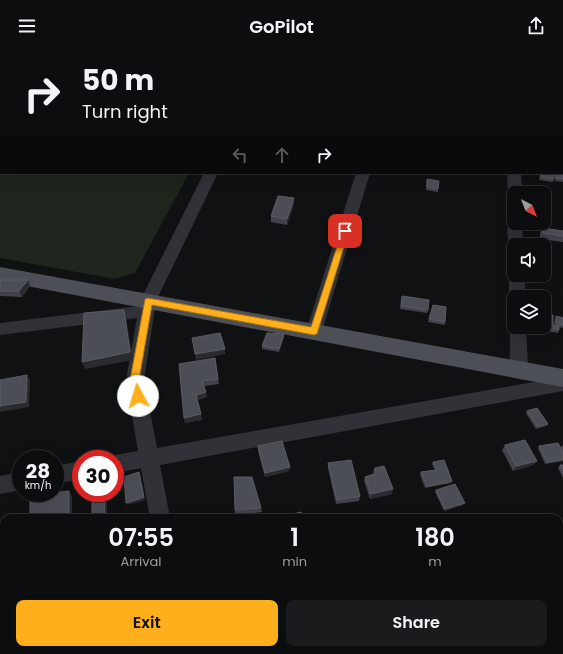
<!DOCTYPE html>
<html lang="en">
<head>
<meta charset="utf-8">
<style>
	body { margin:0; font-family:Poppins,sans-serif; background:#1a1b1c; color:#f1f3f6; height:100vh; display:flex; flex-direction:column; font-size:15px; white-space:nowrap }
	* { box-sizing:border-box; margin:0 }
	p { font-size:13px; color:#9a9c9e }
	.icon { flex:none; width:22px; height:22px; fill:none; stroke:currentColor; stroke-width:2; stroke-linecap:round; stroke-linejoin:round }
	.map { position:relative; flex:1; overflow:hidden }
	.details { position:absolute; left:0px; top:462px; width:563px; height:140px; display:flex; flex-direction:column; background:#0c0d0e; border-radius:12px 12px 0 0; box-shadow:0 4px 16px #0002,0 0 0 1px #2c2d2e }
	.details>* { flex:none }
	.top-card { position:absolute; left:0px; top:0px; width:563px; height:122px; box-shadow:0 4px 16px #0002,0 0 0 1px #2c2d2e; background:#0c0d0e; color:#f1f3f6; overflow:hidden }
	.needle { width:26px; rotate:138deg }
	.controls { position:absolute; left:507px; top:134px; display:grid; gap:8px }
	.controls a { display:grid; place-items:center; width:44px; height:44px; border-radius:8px; background:#0c0d0e; box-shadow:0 4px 16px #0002,0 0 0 1px #2c2d2e; font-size:20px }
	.speed { position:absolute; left:12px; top:398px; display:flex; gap:8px; font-size:20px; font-weight:700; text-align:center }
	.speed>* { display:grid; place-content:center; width:52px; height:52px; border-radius:50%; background:#0c0d0e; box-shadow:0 4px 16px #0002,0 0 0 1px #2c2d2e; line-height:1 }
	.speed small { font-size:10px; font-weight:400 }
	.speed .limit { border:6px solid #d22; background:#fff; color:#111 }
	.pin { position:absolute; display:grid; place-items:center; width:34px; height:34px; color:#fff; margin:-17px; border-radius:8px; box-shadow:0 2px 6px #0006 }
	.me { position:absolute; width:44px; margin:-22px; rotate:354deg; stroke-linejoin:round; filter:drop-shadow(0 0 3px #0008) }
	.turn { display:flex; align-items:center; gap:14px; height:84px; padding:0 16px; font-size:18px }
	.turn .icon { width:52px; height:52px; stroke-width:2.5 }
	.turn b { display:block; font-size:28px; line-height:34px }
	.lanes { display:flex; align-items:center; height:38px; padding:0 16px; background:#0003; justify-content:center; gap:20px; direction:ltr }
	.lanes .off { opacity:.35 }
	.eta { display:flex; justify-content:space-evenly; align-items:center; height:68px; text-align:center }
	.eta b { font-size:24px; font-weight:600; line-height:28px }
	.cta { display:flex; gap:8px; margin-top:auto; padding:8px 16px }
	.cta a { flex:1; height:46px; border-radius:8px; background:#ffae1c; color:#111; font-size:16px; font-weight:600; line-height:46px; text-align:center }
	.cta a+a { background:#1a1b1c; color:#f1f3f6 }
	header { display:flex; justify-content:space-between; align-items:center; height:52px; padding:0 16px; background:#0c0d0e; font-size:18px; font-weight:600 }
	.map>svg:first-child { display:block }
	.green { fill:#1d251d }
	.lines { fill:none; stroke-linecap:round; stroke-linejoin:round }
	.stream { fill:#263037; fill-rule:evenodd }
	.street { fill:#313238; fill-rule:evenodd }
	.primary { fill:#4d4f57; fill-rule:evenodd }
	.wall { fill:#42434a }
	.shaded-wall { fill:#2a2b2f }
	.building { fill:#4c4e55; stroke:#595c64 }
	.route { fill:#ffae1c; stroke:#a67112 }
</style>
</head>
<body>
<header><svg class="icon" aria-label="menu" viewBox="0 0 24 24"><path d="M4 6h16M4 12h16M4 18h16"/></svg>GoPilot<svg class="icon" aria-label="share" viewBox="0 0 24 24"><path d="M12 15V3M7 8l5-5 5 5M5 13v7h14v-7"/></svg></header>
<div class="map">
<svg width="563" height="602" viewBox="0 0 563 602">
	<rect width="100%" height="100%" fill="#101112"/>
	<path class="green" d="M0,1L1,121H189L135,221L115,227L0,206Z"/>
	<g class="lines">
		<g class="stream">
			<path d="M530,0H535L537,1H532Z"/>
			<rect x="562" y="12" width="1" height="2"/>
		</g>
		<g class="street">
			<rect x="45" y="0" width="18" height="1"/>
			<rect x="263" y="0" width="10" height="1"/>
			<rect x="388" y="0" width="10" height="1"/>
			<rect x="562" y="78" width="1" height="8"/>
			<path d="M204,121H218L156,249L144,328L157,396L563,325V339L160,413L170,466H150L141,416L115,421V407H108L115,403L138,399L126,328L137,266L0,283V271L139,254L140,249Z"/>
			<path d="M356,121H370L322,279L320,284L314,285L308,284L306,279Z"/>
			<path d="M507,121H521L522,141H514V145L510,144L508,141Z"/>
			<path d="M514,167V171H522L523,193H514V198L511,197C507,190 506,174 510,168Z"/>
			<path d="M514,218V223H525V245H514V250L511,249L509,245V223Z"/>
			<path d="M514,270V275H526L528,316L525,321L519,323L513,321L510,316V275Z"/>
			<path d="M81,409V427L55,432V414Z"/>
			<path d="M21,420V438L0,442V424Z"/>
			<path d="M563,512V534L559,535V513Z"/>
			<rect x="173" y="598" width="24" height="4"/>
			<path d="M214,598H254L252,602H212Z"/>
		</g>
		<path class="primary" d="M0,215L563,317V335L0,229Z"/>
	</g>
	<g class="wall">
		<path d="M157,0H164L163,1H157Z"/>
		<rect x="231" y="0" width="13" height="1"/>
		<rect x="304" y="0" width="14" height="1"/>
		<path d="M425,0H438L437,1H425Z"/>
		<path d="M563,118V130L555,129V121H562Z"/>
		<path d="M540,121H554V127L553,130L539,128Z"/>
		<path d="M427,127L438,137V140L426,138Z"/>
		<path d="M544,151L546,152L545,158L549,170L547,173L538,171H544Z"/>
		<path d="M294,152L287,173L271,170V164Z"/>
		<path d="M542,176L563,179V190L540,187V182Z"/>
		<path d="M0,228H28L30,234L22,245L0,244Z"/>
		<path d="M402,244L428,258L427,261L400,257Z"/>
		<path d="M433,253L445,270V273L428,270Z"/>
		<path d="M556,264L563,266V276L559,275V278L558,281L542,278V275L554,273L555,267Z"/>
		<path d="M284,285L279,300L262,297V294Z"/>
		<path d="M215,306L219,332L204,334L207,345L197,348L202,368L185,371L179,312Z"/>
		<path d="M527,359L548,372L546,374L536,377L526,361Z"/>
		<path d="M505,393L537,409L533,413L513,419L502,398Z"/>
		<path d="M563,393V400L561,395Z"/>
		<path d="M258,394L289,419L265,425L258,399Z"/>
		<path d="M539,394L563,400V409L545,412L538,396Z"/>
		<path d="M433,410L452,429L451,431L425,436L420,423L421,420L435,418L432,412Z"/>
		<path d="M328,411L360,444L359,449L336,452L328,416Z"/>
		<path d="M560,413H563V426L558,416Z"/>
		<path d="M375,416L392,442L370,447L364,429L365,425L374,422Z"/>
		<path d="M436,438L463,453L444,459L435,440Z"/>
		<path d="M261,456L262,460L235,463V458Z"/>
		<path d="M4,508V520L0,521V509Z"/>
	</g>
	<g class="shaded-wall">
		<path d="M294,146V152L287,173V167Z"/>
		<path d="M28,228L30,234L22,245L19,239Z"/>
		<path d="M124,258L126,266L133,308L85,317L82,310Z"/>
		<path d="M284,282V285L279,300V297Z"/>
		<path d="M225,297V302L196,308L195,302Z"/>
		<path d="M27,323L30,328L29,355L0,360V354Z"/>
		<path d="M206,340L207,345L197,348L196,343Z"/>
		<path d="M201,362L202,368L185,371L184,366Z"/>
		<path d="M548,372L546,374L536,377L538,375Z"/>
		<path d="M537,409L533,413L513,419L516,414Z"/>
		<path d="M290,415L289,419L265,425V421Z"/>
		<path d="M139,420L145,448L127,453L126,451Z"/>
		<path d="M393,437L392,442L370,447L371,442Z"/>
		<path d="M69,439L72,444V465L56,466V465Z"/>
		<path d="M104,441H106L107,443V466H105Z"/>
		<path d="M465,451L463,453L444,459L445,457Z"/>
	</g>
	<g class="building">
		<path d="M200,0H206L205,1H200Z"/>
		<path d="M456,0H463V1Z"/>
		<path d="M562,118H563V127L556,126V121H562Z"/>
		<path d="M541,121H554V127L541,125Z"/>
		<path d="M427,127L439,129L438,137L427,135Z"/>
		<path d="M278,144L294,146L287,167L271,164Z"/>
		<path d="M544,151L546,152L545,157H544Z"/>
		<path d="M544,157L548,158L549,170L544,169Z"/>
		<path d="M542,176L563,179V184L543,181Z"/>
		<path d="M0,228H28L19,239H0Z"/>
		<path d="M402,244L429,248L428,258L401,254Z"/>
		<path d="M433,253L446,255L445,270L429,267Z"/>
		<path d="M124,258L130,300L82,310L84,261Z"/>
		<path d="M544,262L553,263V273L559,274V278L543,275H544Z"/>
		<path d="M556,264L563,266V273L556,271Z"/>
		<path d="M220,281L225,297L195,302L192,286Z"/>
		<path d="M267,281L284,282L279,297L262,294Z"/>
		<path d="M215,306L218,327L202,329L206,340L196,343L201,362L184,366L179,312Z"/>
		<path d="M27,323L26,350L0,354V328Z"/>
		<path d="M537,356L548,372L538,375L527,359Z"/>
		<path d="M525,388L537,409L516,414L505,393Z"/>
		<path d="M282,389L290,415L265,421L258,394Z"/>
		<path d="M558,391L563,400V407L547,410L539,394Z"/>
		<path d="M351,408L360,444L337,448L328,411Z"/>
		<path d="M444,408L452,429L427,434L421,420L436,418L433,410Z"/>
		<path d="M560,413H563V419Z"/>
		<path d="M384,414L393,437L371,442L365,425L374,422L375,416Z"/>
		<path d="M139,420L144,445L126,451L124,425Z"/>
		<path d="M234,425H252L261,456L235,458Z"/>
		<path d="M455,432L465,451L445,457L436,438Z"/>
		<path d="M69,439V461L56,465V466H30V444Z"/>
		<path d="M92,441H104L105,466H92Z"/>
		<path d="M301,460L303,466H278Z"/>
		<path d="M4,508V518H0V509Z"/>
	</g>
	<path class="route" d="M345,176L349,179L317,282L314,283L152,253L139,328L142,344L141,346H134L130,328L145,247L148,246L311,275L342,179Z"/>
</svg>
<div class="controls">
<a><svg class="needle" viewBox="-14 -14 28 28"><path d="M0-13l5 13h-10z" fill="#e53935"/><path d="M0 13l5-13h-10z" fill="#9a9c9e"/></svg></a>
<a><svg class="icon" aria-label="sound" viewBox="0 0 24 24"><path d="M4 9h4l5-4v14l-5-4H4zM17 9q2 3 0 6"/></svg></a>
<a><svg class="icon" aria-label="layers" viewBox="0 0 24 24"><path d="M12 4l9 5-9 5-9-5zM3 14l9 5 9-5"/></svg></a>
</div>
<div class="speed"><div>28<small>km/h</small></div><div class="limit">30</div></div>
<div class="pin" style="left:345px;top:179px;background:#d93025"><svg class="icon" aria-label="arrive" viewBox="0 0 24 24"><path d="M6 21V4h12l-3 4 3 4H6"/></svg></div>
<svg class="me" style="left:138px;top:344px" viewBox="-20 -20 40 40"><circle r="19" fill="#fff"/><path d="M0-13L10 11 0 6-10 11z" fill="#ffae1c"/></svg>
<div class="top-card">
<div class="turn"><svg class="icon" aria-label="right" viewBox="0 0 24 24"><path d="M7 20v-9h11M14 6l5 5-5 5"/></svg><div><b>50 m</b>Turn right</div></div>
<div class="lanes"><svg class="icon off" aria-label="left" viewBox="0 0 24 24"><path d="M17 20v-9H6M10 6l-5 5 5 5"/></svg><svg class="icon off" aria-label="ahead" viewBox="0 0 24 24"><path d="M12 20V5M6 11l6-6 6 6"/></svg><svg class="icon" aria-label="right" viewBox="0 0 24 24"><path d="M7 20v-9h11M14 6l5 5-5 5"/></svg></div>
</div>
<section class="details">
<div class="eta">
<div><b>07:55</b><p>Arrival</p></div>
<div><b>1</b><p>min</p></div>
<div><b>180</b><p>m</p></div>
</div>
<div class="cta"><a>Exit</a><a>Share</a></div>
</section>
</div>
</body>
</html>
